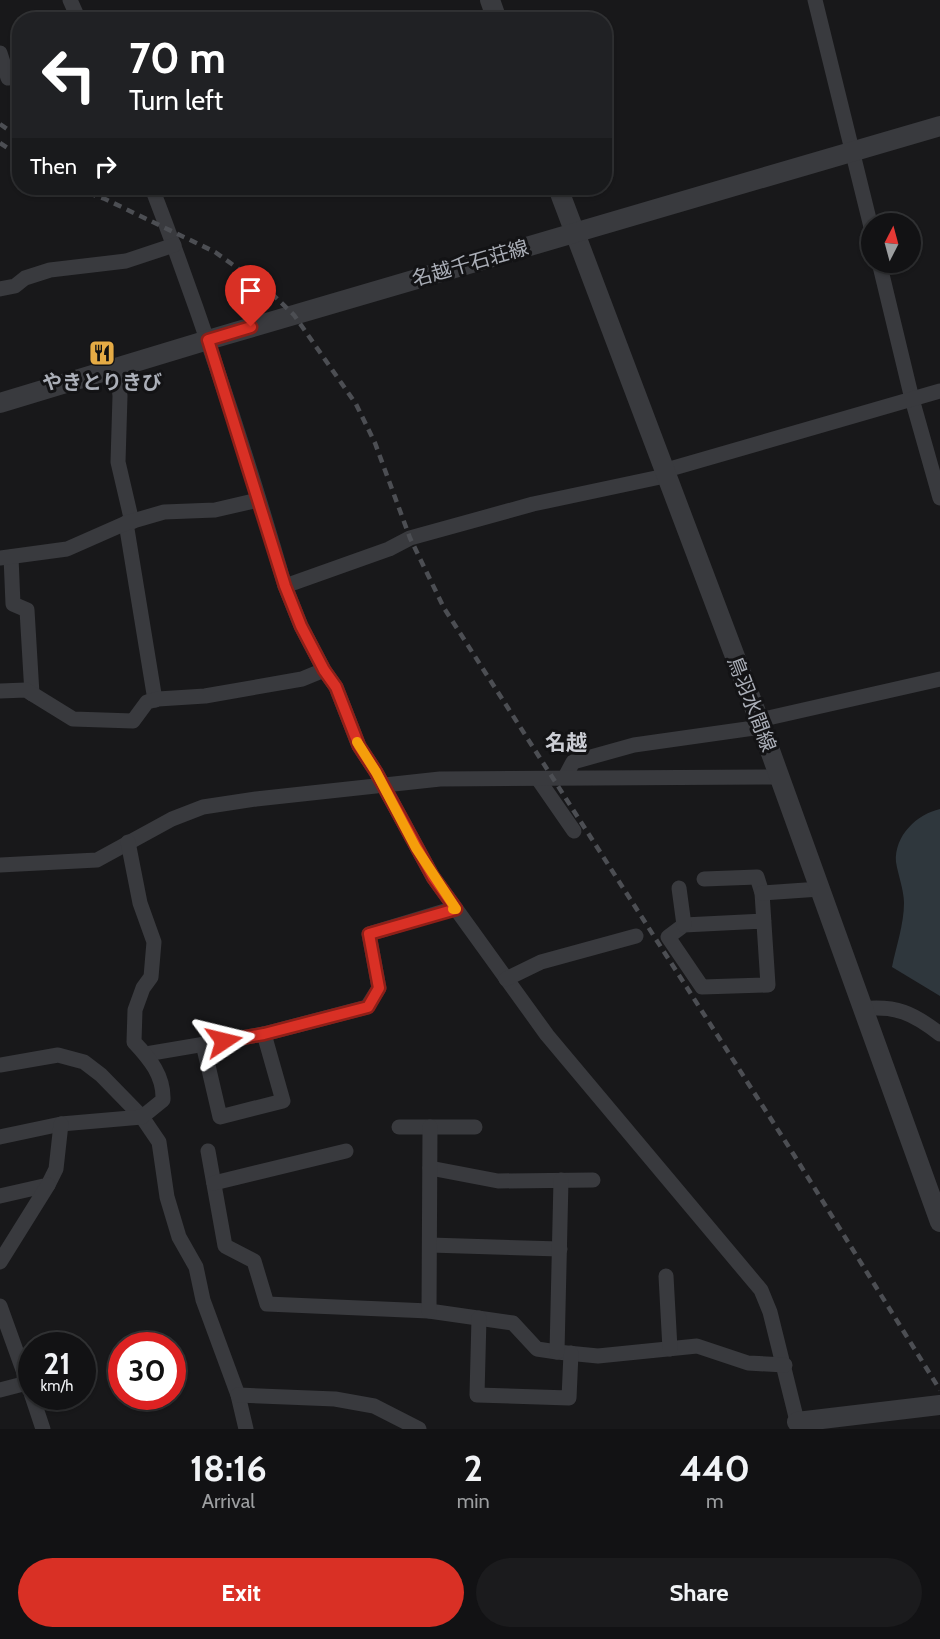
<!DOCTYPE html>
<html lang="en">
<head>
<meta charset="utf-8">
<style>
	body { margin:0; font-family:Cabin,"Noto Sans JP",sans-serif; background:#1b1b1d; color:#f1f3f6; height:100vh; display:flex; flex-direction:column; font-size:22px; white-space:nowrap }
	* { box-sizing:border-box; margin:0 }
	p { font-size:20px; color:#9c9ea0 }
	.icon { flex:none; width:33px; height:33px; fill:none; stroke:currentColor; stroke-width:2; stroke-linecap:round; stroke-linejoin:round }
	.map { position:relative; height:1429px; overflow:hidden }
	.drawer { display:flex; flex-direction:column; background:#121214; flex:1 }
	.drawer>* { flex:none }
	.guide { position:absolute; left:12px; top:12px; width:600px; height:183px; border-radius:24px; box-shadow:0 2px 4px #0004,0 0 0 2px #313234; background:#202124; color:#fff; overflow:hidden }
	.needle { width:39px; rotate:6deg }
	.controls { position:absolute; left:861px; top:213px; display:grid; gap:12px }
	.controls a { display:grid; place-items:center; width:60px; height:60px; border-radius:50%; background:#121214; box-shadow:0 2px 4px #0004,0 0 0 2px #313234; font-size:30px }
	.speed { position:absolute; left:18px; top:1332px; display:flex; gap:12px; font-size:30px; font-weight:700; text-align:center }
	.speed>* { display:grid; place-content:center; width:78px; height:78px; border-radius:50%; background:#121214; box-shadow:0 2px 4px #0004,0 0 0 2px #313234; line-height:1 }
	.speed small { font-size:15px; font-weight:400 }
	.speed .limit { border:9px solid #d22; background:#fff; color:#111 }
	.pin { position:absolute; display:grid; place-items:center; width:51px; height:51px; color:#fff; margin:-62px -26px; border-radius:50% 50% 50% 0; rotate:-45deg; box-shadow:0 0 6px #0007 }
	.pin .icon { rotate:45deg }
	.me { position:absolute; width:66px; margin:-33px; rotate:80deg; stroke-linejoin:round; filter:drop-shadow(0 0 4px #0008) }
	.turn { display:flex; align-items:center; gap:21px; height:126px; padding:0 18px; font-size:27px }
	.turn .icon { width:78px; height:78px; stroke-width:2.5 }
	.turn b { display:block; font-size:42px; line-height:51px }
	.then { display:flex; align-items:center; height:57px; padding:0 18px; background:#0003; gap:12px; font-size:22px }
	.eta { display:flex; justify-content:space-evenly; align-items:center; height:102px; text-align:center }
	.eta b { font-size:36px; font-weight:700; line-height:42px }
	.primary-button { display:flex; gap:12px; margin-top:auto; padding:12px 18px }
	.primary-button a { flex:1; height:69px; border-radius:36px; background:#d93025; color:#fff; font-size:24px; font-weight:700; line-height:69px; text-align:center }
	.primary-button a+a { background:#1b1b1d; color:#f1f3f6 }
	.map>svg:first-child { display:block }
	.water { fill:#2f373d }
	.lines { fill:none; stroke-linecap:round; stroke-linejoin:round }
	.minor { stroke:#393a3e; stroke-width:15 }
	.tertiary { stroke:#393a3e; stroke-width:20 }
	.rail { stroke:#4c4e53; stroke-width:4.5; stroke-dasharray:8 6; stroke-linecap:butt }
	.route-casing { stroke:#8d1f18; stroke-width:15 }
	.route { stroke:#d93025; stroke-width:10 }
	.slow { stroke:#f59e0b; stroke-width:10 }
	.labels { text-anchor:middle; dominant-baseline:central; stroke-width:6; stroke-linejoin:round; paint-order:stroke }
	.street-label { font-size:20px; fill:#abafb8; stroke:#131315 }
	.poi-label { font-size:20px; font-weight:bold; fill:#abafb8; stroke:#131315 }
	.neighbourhood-label { font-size:21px; font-weight:bold; fill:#ccced5; stroke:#131315 }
</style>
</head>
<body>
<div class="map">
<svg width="940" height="1429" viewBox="0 0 940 1429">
	<rect width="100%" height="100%" fill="#18181a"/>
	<path class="water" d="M940,809V996L892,967C896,947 904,924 904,903C904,890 898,875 896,862C894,836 917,814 940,809Z"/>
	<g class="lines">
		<g class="minor">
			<path d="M70,0L79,20"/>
			<path d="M815,0L872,231"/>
			<path d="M0,53L8,78L20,74"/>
			<path d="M152,188C202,318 246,452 285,586L301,626L324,670L336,687L359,746L376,772L433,877L547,1035L761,1290L770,1312L799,1429"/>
			<path d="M879,262L912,399L940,498"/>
			<path d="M0,289L15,286L25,278L50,270L126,261L174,245"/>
			<path d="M117,368L120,396L118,462L132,522"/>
			<path d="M663,471L940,391"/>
			<path d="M126,523L155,700"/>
			<path d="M11,557L13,604L27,610L32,694"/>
			<path d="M0,558L67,549L126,523L164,512L215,510L258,500"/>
			<path d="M285,586L389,549L410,538L533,504L665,476"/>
			<path d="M0,691L26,690L73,719L133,721L147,702L158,699L205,696L302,679L324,670"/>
			<path d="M759,720L940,679"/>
			<path d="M565,777L573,762L634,745L761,727"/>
			<path d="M538,779L574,831"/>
			<path d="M0,865L97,860L172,819L203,807L256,799L440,779L779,777"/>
			<path d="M704,879L757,877L762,893L768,985L702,987L668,937L684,925L764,921"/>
			<path d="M679,888L684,925"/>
			<path d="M762,893L820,889"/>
			<path d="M506,979L541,962L636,936"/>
			<path d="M861,1009C896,1005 913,1013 940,1034"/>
			<path d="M203,1044L220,1117L283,1101L264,1034"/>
			<path d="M146,1054L264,1034L367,1007L379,988L369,934L455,908"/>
			<path d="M0,1065L58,1055L84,1062L101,1075L142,1117L159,1142L167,1197L179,1237L196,1267L203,1300L238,1395L246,1429"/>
			<path d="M399,1127H475"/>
			<path d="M0,1137L61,1124L142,1117L163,1100C164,1076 150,1059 134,1042L135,1010L143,988L151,977L154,942L140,903L128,842"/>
			<path d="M208,1151L225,1246L254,1261L267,1304L429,1311L513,1323L537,1349L557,1352L598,1356L697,1346L748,1363L785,1365"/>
			<path d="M430,1168L498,1181L593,1180"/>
			<path d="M214,1183L346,1151"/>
			<path d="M0,1196L48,1185L56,1169L61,1124"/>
			<path d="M430,1245L560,1249"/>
			<path d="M0,1262L48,1185"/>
			<path d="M666,1276L670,1349"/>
			<path d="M0,1306L32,1395"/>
			<path d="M429,1311L430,1127"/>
			<path d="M479,1318L477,1395L569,1398L571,1353"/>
			<path d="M557,1352L561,1180"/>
			<path d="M0,1390L27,1383"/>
			<path d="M238,1395L335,1399L374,1406L419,1429"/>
			<path d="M32,1396L43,1429"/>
		</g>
		<g class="tertiary">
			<path d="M490,0L497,20"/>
			<path d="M558,188L759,720L940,1222"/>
			<path d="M0,403L208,340L940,126"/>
			<path d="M797,1422L940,1405"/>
		</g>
		<g class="rail">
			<path d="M0,124L20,138"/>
			<path d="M0,143L20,156"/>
			<path d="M75,188L105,199L215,252L268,290L294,315L356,404L375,443L410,538L444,608L794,1155L940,1390"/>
		</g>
	</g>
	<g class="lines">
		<defs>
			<path id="route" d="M224,1041L264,1034L368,1007L379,988L369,934L456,909L433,877L376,772L359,746L336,687L324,670L301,626L285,586L208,340L251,327"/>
		</defs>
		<use href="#route" class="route-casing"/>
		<use href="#route" class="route"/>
		<path class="slow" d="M357,742L376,772L416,848L456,909H453"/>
	</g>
	<defs>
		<symbol id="restaurant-square" viewBox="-11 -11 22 22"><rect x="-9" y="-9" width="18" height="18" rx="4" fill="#e5ab45" stroke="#131315"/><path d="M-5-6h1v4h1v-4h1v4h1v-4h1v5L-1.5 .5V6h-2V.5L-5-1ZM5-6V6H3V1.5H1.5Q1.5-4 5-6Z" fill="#111"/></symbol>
	</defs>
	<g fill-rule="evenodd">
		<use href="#restaurant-square" x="87" y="338" width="30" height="30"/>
	</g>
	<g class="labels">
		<g class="street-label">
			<text transform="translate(470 263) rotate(-16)">名越千石荘線</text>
			<text transform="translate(752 704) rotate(69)">鳥羽水間線</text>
		</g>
		<g class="poi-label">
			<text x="102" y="382">やきとりきび</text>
		</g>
		<g class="neighbourhood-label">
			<text x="566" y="742">名越</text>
		</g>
	</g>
</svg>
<div class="controls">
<a><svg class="needle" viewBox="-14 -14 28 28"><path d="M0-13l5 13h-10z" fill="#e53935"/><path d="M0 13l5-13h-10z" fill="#9c9ea0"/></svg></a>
</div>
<div class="speed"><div>21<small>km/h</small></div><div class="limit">30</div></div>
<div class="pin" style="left:251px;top:327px;background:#d93025"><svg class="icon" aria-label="arrive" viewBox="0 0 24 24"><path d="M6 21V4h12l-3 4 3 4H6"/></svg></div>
<svg class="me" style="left:224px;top:1041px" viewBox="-20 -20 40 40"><path d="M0-17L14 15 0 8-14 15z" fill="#d93025" stroke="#fff" stroke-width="4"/></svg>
<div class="guide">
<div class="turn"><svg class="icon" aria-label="left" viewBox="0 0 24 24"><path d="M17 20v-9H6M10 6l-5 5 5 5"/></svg><div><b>70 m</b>Turn left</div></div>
<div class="then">Then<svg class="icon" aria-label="right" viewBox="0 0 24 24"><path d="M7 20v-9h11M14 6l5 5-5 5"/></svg></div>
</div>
</div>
<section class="drawer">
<div class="eta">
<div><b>18:16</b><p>Arrival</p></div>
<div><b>2</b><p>min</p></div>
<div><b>440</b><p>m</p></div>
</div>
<div class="primary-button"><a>Exit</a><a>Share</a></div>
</section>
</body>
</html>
